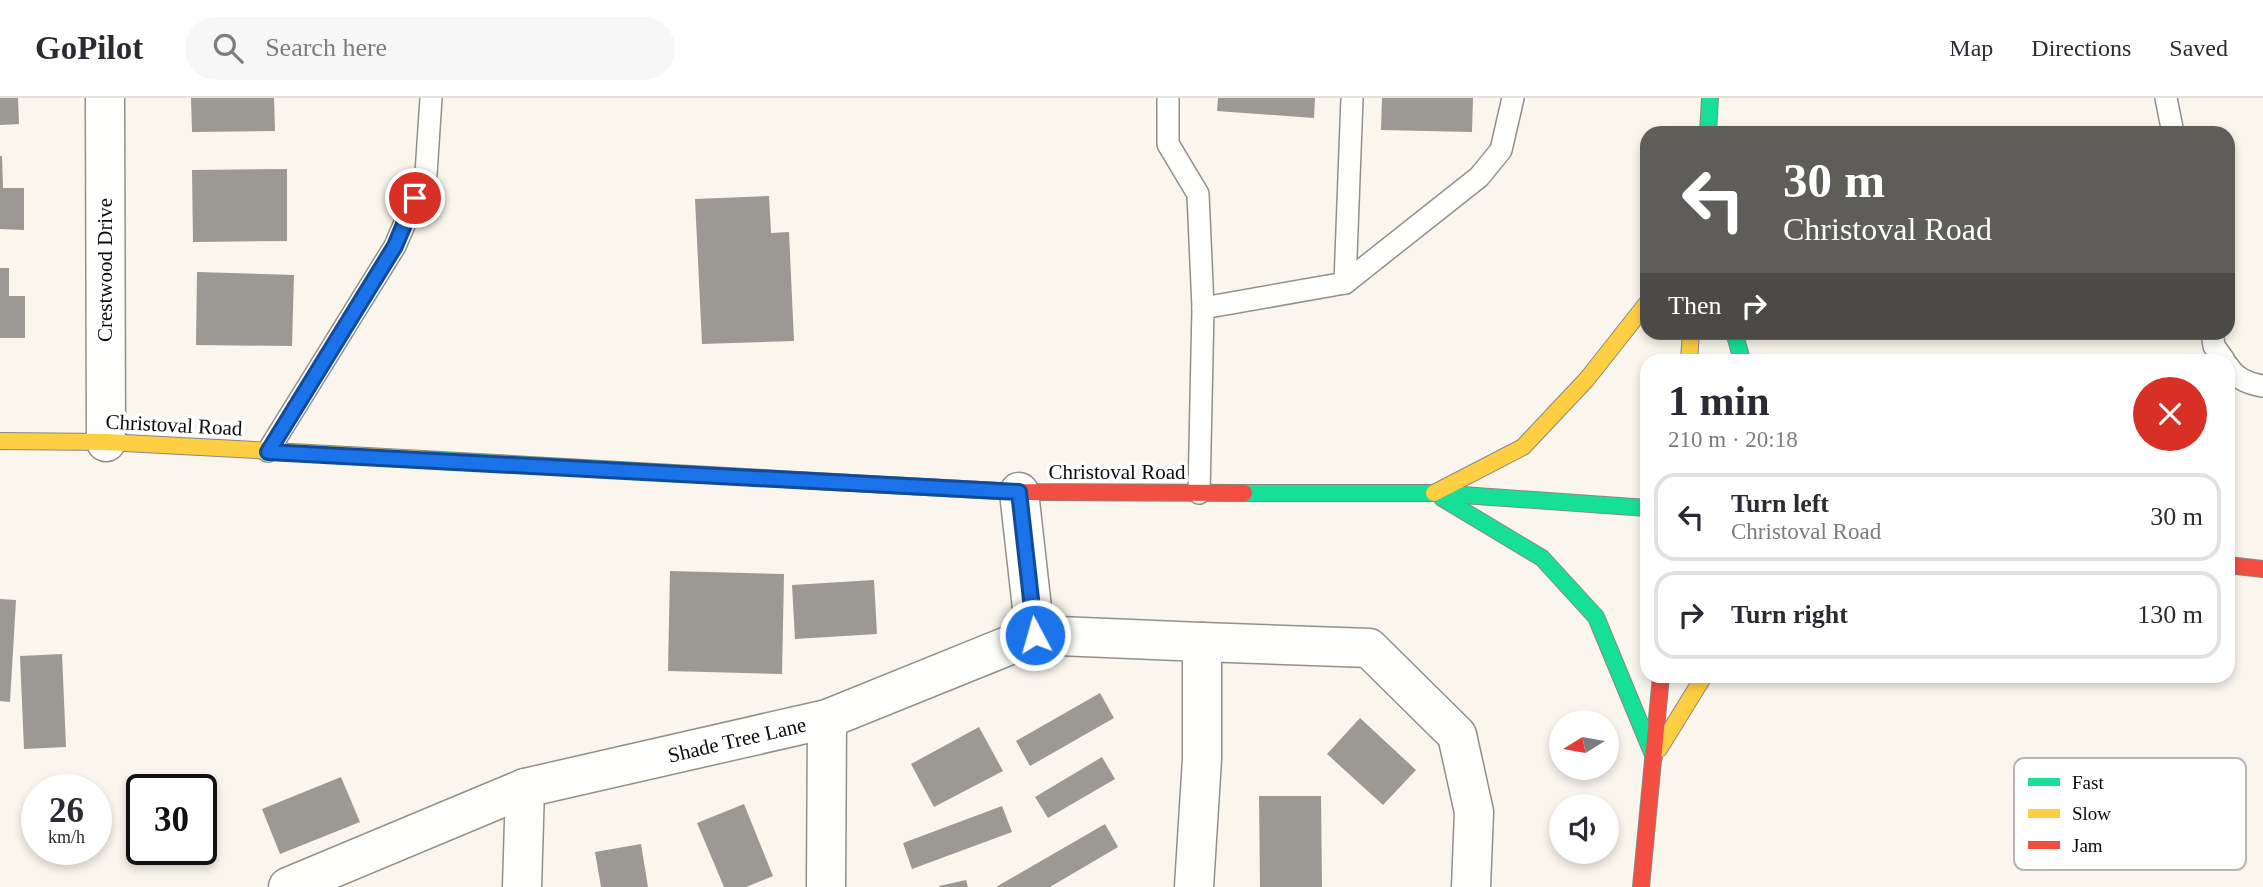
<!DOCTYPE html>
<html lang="en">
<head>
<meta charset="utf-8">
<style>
	body { margin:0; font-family:Georgia,serif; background:#f7f7f7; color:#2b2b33; height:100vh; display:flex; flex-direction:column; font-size:26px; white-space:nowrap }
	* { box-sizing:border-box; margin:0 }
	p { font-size:23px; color:#7c7c81 }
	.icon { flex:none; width:38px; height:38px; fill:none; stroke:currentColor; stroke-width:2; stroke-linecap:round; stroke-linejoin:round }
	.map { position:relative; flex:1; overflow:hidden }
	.details { position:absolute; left:1640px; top:256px; width:595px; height:329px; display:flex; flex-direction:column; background:#fff; border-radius:21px; box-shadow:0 4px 10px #0003 }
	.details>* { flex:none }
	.hud { position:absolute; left:1640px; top:28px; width:595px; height:214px; border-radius:21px; box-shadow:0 4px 10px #0003; background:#5e5d59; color:#fff; overflow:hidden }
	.needle { width:46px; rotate:259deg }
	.tools { position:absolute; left:1549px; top:612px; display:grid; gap:14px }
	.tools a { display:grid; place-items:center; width:70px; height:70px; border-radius:50%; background:#fff; box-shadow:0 4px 10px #0003; font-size:35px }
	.speed { position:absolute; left:21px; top:676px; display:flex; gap:14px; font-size:35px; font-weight:700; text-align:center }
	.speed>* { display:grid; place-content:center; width:91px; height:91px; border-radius:50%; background:#fff; box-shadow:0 4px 10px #0003; line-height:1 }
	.speed small { font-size:18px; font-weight:400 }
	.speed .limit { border:4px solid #111; border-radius:10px; background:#fff; color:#111 }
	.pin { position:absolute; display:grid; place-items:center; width:60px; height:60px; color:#fff; margin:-30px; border:4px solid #fff; border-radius:50%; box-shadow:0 2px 7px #0007 }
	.me { position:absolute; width:77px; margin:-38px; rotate:354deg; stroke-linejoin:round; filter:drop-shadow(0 0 5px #0008) }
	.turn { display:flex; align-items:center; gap:24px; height:147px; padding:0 28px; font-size:32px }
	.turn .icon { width:91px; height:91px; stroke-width:2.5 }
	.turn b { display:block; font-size:49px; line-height:60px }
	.then { display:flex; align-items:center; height:66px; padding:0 28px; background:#0003; gap:14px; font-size:26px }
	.round { display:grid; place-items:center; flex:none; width:74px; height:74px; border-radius:37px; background:#f7f7f7 }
	.headline { display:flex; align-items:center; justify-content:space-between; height:119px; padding:0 28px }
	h1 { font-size:42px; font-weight:600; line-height:52px }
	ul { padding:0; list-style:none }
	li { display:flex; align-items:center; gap:21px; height:88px; margin:0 14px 10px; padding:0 14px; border:4px solid #e1e1e2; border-radius:21px }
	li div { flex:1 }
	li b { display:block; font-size:26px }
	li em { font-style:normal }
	header { display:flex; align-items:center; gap:42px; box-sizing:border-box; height:98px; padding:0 35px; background:#fff; border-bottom:2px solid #e1e1e2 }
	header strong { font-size:33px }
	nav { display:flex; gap:38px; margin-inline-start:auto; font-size:24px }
	.search { width:490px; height:63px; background:#f7f7f7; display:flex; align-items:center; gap:18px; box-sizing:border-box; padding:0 24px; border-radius:38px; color:#7c7c81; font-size:26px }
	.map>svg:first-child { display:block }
	.building { fill:#9c9893 }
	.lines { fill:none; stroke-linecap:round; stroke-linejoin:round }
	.lane-casing { stroke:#92908c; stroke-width:24 }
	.street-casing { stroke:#92908c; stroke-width:41 }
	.fast-casing { stroke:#898783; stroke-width:18 }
	.slow-casing { stroke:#898783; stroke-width:18 }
	.jam-casing { stroke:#898783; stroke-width:18 }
	.lane { stroke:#fefefc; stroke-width:21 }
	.street { stroke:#fefefc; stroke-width:38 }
	.fast { stroke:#16e098; stroke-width:16 }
	.slow { stroke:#ffcf43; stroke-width:16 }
	.jam { stroke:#f24e42; stroke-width:16 }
	.route-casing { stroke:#114b97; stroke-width:18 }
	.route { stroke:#1a73e8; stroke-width:12 }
	.labels { text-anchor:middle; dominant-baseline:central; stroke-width:7; stroke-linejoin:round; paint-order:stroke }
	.street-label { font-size:21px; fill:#0a0a0a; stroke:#fff }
	.key { fill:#fff; stroke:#b6b6b6; stroke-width:2 }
	.key-label { font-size:19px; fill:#0a0a0a }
</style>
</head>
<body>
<header>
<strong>GoPilot</strong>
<div class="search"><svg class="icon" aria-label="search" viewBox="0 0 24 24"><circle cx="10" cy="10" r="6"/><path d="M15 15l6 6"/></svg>Search here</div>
<nav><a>Map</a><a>Directions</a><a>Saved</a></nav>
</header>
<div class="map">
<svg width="2263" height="789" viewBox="0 0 2263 789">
	<rect width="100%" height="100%" fill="#faf6ed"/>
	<g class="building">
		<path d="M0,0H18L19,26L0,27Z"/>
		<path d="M191,0H274L275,33L192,34Z"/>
		<path d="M1218,0H1315L1314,20L1217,13Z"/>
		<path d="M1382,0H1473L1472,34L1381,32Z"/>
		<path d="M0,58H2L3,90H24V132L0,131Z"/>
		<path d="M287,71V143L193,144L192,72Z"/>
		<path d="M769,98L771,135L789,134L794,243L702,246L695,101Z"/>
		<path d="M0,170H9V198H25V240H0Z"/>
		<path d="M197,174L294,177L292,248L196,247Z"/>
		<path d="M670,473L784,476L782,576L668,573Z"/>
		<path d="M874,482L877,536L795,541L792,487Z"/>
		<path d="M0,501L16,502L10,604L0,603Z"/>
		<path d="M62,556L66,649L24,651L20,558Z"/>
		<path d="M1100,595L1114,620L1030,668L1016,643Z"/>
		<path d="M1360,620L1416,672L1383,707L1327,656Z"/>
		<path d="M979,629L1003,673L934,709L911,666Z"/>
		<path d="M1102,659L1115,681L1048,720L1035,699Z"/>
		<path d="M341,679L360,724L280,756L262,711Z"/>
		<path d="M1259,698H1321L1322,789H1260Z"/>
		<path d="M744,706L773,778L746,789H724L697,725Z"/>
		<path d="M1002,708L1012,734L912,771L903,745Z"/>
		<path d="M1105,726L1118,749L1050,789H996Z"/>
		<path d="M641,746L648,789H601L595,754Z"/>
		<path d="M966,782L968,789H939V788Z"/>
	</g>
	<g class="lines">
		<defs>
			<g id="lane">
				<path d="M1168,0V46L1198,96L1203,210"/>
				<path d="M2166,0L2173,35"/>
				<path d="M1345,185L1352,0"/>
				<path d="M2212,234L2214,248L2224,262"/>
				<path d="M2228,268C2236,281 2249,286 2263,288"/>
				<path d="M268,353L395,148L426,76L431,0"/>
				<path d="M1199,395L1203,210L1345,185L1479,79L1501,52L1513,0"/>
			</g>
			<g id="street">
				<path d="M105,0L106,344"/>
				<path d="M1019,394L1035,537L1202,544V661L1194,789"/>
				<path d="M1202,544L1369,550L1457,637L1474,714L1471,789"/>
				<path d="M288,789L525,690"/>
				<path d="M522,789L525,690L827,621L1035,537"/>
				<path d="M826,789L827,621"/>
			</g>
			<g id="fast">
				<path d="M1708,35L1710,0"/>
				<path d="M1734,234L1742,262"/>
				<path d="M423,361L907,388"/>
				<path d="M1244,395H1434L1647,410"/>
				<path d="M1442,400L1542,460L1596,519L1654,659"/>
			</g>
			<g id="slow">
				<path d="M1689,262L1691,234"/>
				<path d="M0,343L106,344L423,361"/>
				<path d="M1434,395L1523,349L1587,281L1647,205"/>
				<path d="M1659,651L1704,578"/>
			</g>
			<g id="jam">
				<path d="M907,388L1019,394L1244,395"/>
				<path d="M2228,467L2263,471"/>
				<path d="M1641,789L1661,578"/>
			</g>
		</defs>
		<use href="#lane" class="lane-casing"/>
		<use href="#street" class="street-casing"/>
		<use href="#fast" class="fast-casing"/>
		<use href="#slow" class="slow-casing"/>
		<use href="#jam" class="jam-casing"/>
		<use href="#lane" class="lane"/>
		<use href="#street" class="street"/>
		<use href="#fast" class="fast"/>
		<use href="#slow" class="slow"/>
		<use href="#jam" class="jam"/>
	</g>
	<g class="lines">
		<defs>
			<path id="route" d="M415,100L395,148L268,354L1019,394L1035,537"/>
		</defs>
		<use href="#route" class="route-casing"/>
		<use href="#route" class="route"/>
	</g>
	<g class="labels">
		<g class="street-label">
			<text transform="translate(105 172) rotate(-90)">Crestwood Drive</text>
			<text transform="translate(174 327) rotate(3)">Christoval Road</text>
			<text x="1117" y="374">Christoval Road</text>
			<text transform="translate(737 642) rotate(-13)">Shade Tree Lane</text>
		</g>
	</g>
	<rect x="2014" y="660" width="232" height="112" rx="10" class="key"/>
	<rect x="2028" y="680" width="32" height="8" fill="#16e098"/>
	<rect x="2028" y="711" width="32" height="9" fill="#ffcf43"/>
	<rect x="2028" y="743" width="32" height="8" fill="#f24e42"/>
	<g class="key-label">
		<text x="2072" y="691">Fast</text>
		<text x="2072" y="722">Slow</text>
		<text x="2072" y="754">Jam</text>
	</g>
</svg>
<div class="tools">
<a><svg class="needle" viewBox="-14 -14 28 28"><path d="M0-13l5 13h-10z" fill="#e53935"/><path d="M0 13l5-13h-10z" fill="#7c7c81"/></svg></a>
<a><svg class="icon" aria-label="sound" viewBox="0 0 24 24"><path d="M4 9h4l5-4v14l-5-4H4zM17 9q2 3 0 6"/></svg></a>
</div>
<div class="speed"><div>26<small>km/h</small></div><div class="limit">30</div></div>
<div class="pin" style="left:415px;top:100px;background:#d93025"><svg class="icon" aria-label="arrive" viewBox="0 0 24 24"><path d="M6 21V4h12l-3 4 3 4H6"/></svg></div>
<svg class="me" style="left:1035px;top:537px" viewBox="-20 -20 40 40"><circle r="17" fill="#1a73e8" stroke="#fff" stroke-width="3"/><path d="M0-11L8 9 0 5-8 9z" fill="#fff"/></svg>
<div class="hud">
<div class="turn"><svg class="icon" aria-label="left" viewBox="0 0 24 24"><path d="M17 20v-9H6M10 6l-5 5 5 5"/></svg><div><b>30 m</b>Christoval Road</div></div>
<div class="then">Then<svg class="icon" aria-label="right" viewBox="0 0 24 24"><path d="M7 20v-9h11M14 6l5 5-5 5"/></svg></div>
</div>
<section class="details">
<div class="headline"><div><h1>1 min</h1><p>210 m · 20:18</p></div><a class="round" style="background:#d93025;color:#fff"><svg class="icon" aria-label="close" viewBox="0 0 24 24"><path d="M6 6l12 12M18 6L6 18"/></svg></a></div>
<ul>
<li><svg class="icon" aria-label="left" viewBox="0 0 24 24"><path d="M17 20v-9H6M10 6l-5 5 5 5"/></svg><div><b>Turn left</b><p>Christoval Road</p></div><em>30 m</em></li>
<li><svg class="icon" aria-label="right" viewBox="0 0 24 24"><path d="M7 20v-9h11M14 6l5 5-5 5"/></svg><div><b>Turn right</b></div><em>130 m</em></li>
</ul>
</section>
</div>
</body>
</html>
